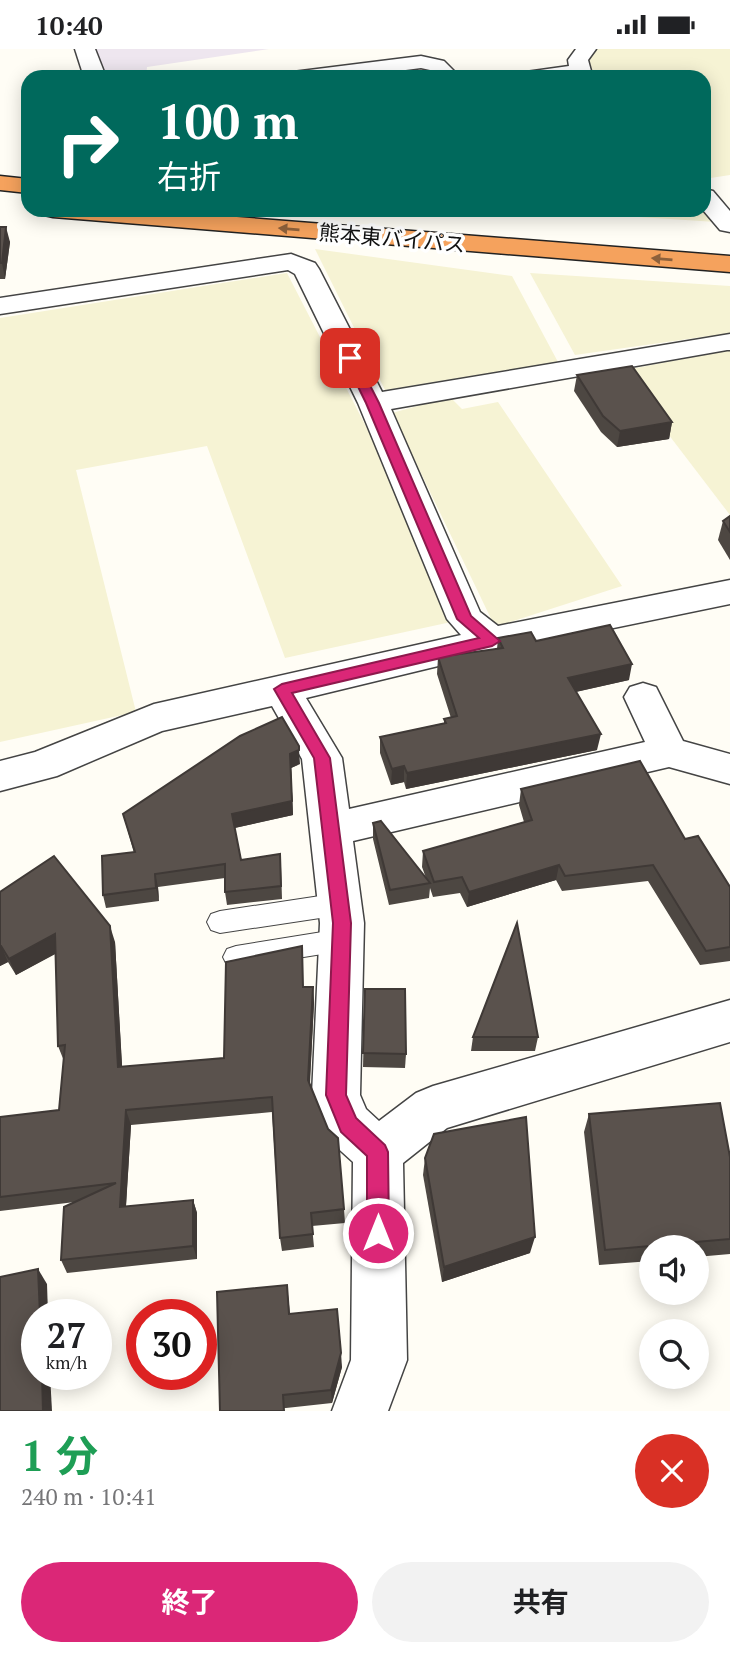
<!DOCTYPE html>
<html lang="ja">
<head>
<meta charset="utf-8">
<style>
	body { margin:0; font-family:"PT Serif","Noto Sans JP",serif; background:#f2f2f2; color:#202124; height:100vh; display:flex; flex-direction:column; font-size:26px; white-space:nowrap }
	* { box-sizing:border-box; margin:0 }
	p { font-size:23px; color:#757577 }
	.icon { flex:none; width:38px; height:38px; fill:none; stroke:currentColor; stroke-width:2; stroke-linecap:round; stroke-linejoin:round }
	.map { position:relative; height:1362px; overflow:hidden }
	.details { display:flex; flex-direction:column; background:#fff; flex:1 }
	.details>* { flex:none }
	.top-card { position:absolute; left:21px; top:21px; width:690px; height:147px; border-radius:21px; box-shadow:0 4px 18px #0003; background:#00695c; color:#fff; overflow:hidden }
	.controls { position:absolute; left:639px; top:1186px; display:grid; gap:14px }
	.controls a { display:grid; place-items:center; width:70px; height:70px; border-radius:50%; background:#fff; box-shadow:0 4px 18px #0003; font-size:35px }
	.speed { position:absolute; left:21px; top:1250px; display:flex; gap:14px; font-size:35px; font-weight:700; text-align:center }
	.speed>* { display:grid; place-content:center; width:91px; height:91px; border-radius:50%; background:#fff; box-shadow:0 4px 18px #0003; line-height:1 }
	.speed small { font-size:18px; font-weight:400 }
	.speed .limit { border:10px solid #d22; background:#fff; color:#111 }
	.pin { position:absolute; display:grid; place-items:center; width:60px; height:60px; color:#fff; margin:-30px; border-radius:14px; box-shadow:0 4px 10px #0006 }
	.me { position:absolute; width:77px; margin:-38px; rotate:0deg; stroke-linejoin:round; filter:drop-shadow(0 0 5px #0008) }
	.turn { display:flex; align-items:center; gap:24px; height:147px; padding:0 21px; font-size:32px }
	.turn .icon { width:91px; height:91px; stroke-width:2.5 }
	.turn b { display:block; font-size:49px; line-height:60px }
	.round { display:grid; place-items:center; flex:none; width:74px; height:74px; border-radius:37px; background:#f2f2f2 }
	.summary { display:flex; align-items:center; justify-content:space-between; height:119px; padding:0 21px }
	h1 { font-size:42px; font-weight:700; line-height:52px; color:#1e9e55 }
	.cta { display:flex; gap:14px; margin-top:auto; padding:14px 21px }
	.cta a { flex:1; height:80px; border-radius:42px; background:#db2777; color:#fff; font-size:28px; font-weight:700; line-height:80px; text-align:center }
	.cta a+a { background:#f2f2f2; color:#202124 }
	.status { display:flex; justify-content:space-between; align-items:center; height:49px; padding:0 35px; background:#fff; direction:ltr }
	.status svg { height:19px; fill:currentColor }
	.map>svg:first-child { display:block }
	.industrial { fill:#eee6ef }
	.farmland { fill:#f6f3d4 }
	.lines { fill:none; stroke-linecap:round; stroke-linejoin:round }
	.lane-casing { stroke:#444; stroke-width:2 }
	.street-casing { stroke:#444; stroke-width:3 }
	.highway-casing { stroke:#222; stroke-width:3 }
	.lane { fill:#fff; fill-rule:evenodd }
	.street { fill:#fff; fill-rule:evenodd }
	.highway { fill:#f5a25d; fill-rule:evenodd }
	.wall { fill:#4d4742 }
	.shaded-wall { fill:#3f3936 }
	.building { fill:#5a524d; stroke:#3f3936; stroke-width:2 }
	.oneway { fill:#8e613b }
	.route { fill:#db2777; stroke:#8e194d; stroke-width:2 }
	.labels { text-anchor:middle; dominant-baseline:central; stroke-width:7; stroke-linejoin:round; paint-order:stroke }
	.far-street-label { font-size:21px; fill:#111; stroke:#fff }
</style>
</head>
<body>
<div class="status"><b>10:40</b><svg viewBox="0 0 49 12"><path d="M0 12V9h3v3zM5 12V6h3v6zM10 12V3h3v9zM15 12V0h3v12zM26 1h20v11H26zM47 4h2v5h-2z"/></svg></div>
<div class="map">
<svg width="730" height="1362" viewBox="0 0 730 1362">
	<rect width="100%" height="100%" fill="#fffdf5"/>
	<path class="industrial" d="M92,0H269L147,18L146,28H103Z"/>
	<g class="farmland">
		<path d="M586,0H730V126L704,130V28H587L580,22Z"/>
		<path d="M530,161H704L716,173Z"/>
		<path d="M315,200L512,227L558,313L385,341Z"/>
		<path d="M287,224L465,570L285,609L207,397L76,421L136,663L0,693V269Z"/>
		<path d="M530,224L730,237V290L709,287L575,306Z"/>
		<path d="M730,301V466L620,322Z"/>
		<path d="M450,348L462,360L498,353L622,537L495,578L392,364Z"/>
	</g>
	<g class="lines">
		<defs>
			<g id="lane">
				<path d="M340,844L349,847L353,855L349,863L340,866L220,884L211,881L207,873L211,865L220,862Z"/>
				<path d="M341,880L350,883L354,891L350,899L341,902L236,919L227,916L223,908L227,900L236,897Z"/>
			</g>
			<g id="street">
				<path d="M75,0H95L106,28H84Z"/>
				<path d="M576,0H596L588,11L591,22L587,26L523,28L526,23L569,17L568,11Z"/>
				<path d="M421,7L444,12L460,28H437L430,21L421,19L352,28H290L293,23Z"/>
				<path d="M704,140L713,142L730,162V183L720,181L703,161Z"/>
				<path d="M291,205L315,214L319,220L382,343L730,285V301H727L391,360L480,563L498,577L730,531V555L492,604L306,649L342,709L349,760L645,693L624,648L630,638L643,634L656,638L683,692L730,705V735L669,718L353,792L364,874L360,1046L366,1060L379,1072L416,1044L433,1037L730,951V993L447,1079L403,1114L407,1311L388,1362H332L351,1311L353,1113L331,1093L312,1046L320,874L302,710L272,657L162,682L57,727L0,742V712L35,703L154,655L461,586L447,570L358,354L295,225L288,221L0,265V249Z"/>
			</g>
			<g id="highway">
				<path d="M0,127L28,130V144L0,141Z"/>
				<path d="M41,161H147L730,207V223L53,168L44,166Z"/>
			</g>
		</defs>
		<use href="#lane" class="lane-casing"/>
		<use href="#street" class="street-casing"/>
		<use href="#highway" class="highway-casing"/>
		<use href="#lane" class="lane"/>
		<use href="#street" class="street"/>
		<use href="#highway" class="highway"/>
	</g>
	<g class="wall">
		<path d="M0,178L10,193L5,230H0Z"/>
		<path d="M577,326L672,373L669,390L617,398L601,383L574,342Z"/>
		<path d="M730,467V511L718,491L723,472Z"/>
		<path d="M498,589L536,592L629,631L576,643L597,701L406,740L404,733L391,736L380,704V688L444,674V670L451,669L437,625L438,608L497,600Z"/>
		<path d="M300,715L291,719L293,766L235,779L241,811L281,818L282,850L227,856L225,843V829L158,838L159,852L106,859L103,846L134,804L123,765Z"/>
		<path d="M521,740L685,790L730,838V912L700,916L648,832L562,842L556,831L467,858L460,844L433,848L430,839L429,849L389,856L373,790V774L426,829L422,818L423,802L524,773L519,756Z"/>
		<path d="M0,843L115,893L122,1018L224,1009L303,914V938H313L314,954L310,1035L344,1160L345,1174L312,1177L314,1198L282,1202L280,1189L272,1063L131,1076L126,1158L193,1151L197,1164V1210L67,1224L61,1211L75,1153L0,1162V1068L59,1061L64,1012L58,997L56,904L16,926L8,913L0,917Z"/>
		<path d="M365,940L406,1005L405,1019L363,1018Z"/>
		<path d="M473,988H538L535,1002H471Z"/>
		<path d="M589,1065L730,1108V1205L696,1208V1199H651V1212L599,1216L584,1083Z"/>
		<path d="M425,1109L530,1204L442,1233L423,1126Z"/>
		<path d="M287,1236L290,1265L342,1318L332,1354L286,1359L220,1362Z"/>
	</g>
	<g class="shaded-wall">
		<path d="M6,178L10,193L5,230L2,214Z"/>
		<path d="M672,373L669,390L617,398L620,382Z"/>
		<path d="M632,615L629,631L566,645L568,629Z"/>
		<path d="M601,685L597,701L406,740L407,724Z"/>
		<path d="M299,701L300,715L291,719L293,766L234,779L232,765L290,705Z"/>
		<path d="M404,717V733L391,736L392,720Z"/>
		<path d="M559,816L556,831L467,858L469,843Z"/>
		<path d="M155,825L158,838L159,852L156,839Z"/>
		<path d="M110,877L115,893L123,1033L118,1018Z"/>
		<path d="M55,885L61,902L16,926L9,910Z"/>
		<path d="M0,897H1L8,913L0,917Z"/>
		<path d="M313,938L314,954L309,1046L308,1031Z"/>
		<path d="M126,1061L131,1076L125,1171L120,1158Z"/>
		<path d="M193,1151L197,1164V1210L193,1197Z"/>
		<path d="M535,1188L530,1204L442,1233L444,1218Z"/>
		<path d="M38,1220L47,1235L48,1265H40Z"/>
		<path d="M341,1304L342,1318L332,1354L331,1341Z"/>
		<path d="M42,1325H50L52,1362H43Z"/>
	</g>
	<g class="building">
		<path d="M0,178H6L2,214H0Z"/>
		<path d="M632,317L672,373L620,382L603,367L577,326Z"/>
		<path d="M730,467V483L723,472Z"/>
		<path d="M610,576L632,615L568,629L601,685L407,724L404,717L392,720L380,688L446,674L444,670L457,667L438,608L503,599L498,589L531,583L536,592Z"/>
		<path d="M282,668L299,697V701L290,705L292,752L232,765L241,811L280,805L281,837L225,843V815L155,825L156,839L103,846L102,807L135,803L123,765L240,687Z"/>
		<path d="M640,712L685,790L698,787L730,838V898L706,902L653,816L565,827L559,816L469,843L462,828L434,833L423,802L532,771L521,740Z"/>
		<path d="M381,772L430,834L390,841L373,774Z"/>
		<path d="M54,807L110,877L118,1018L224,1009L226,913L302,897L303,938H313L308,1031L328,1080L338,1089L344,1160L311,1164L313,1185L280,1189L272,1048L126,1061L120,1158L193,1151V1197L61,1211L64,1158L116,1134L0,1148V1068L59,1061L65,996L58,997L55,885L9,910L1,897H0V843Z"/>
		<path d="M517,874L538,988H473Z"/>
		<path d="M365,940H405L406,1005L363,1004Z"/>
		<path d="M720,1054L730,1108V1190L605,1201L589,1065Z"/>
		<path d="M526,1068L535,1188L444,1218L425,1109L434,1085Z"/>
		<path d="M38,1220L40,1265H37V1325H42L43,1362H0V1228Z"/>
		<path d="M287,1236L289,1265L337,1260L341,1304L331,1341L283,1346L284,1362H220L217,1243Z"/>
	</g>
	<defs><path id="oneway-solid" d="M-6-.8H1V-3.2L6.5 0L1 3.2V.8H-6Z" transform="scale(1.75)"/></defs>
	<g class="oneway">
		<use href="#oneway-solid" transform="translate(289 180) rotate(-175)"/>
		<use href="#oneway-solid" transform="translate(662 210) rotate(-175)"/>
	</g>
	<path class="route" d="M346,307H355L379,354L471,567L500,592L492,597L292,644L330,709L351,874L346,1046L356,1069L385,1096L388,1103L389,1184L385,1191L378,1194L370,1191L367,1184V1107L341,1083L326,1046L333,874L314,709L274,640L282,635L479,589L457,570L366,354L344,309Z"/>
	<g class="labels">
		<g class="far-street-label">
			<text transform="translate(392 189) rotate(5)">熊本東バイパス</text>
		</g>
	</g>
</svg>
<div class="controls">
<a><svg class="icon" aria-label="sound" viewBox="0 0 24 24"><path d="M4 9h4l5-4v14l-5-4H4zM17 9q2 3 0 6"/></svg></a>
<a><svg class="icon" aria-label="search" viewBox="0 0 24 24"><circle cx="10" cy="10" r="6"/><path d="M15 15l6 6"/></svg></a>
</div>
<div class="speed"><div>27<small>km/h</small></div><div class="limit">30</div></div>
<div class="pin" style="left:350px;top:309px;background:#d93025"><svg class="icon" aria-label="arrive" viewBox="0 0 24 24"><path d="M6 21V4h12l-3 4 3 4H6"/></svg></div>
<svg class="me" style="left:378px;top:1184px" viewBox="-20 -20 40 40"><circle r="17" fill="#db2777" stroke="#fff" stroke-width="3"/><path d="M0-11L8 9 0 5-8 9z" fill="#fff"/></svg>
<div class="top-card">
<div class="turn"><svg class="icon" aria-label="right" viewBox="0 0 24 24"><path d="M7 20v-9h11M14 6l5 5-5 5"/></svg><div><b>100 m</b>右折</div></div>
</div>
</div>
<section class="details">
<div class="summary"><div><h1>1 分</h1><p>240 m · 10:41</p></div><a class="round" style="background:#d93025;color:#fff"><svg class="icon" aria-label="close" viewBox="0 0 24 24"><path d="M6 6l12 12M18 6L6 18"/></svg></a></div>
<div class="cta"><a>終了</a><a>共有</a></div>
</section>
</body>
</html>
